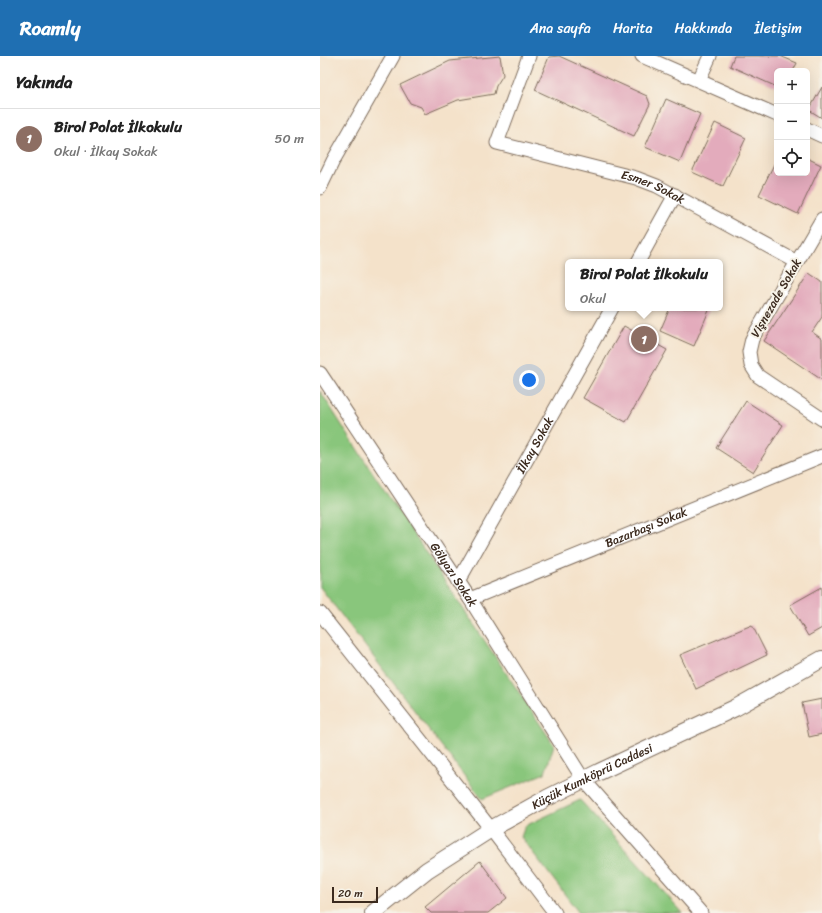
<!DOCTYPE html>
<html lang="tr">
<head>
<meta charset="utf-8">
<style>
  :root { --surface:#fff; --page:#f2f2f2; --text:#222; --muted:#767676; --line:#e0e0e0; --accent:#1f6fb2 }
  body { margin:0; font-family:Sriracha,sans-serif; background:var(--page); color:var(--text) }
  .controls { position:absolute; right:12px; top:12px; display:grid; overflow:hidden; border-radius:6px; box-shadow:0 4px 16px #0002 }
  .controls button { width:36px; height:36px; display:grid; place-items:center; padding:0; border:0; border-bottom:1px solid var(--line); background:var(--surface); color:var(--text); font:20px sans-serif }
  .scale { position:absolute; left:12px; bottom:10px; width:46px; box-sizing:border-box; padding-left:4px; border:2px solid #3b2a1e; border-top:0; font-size:11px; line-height:14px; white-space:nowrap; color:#3b2a1e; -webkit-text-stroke:3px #f7f3e8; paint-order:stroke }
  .you { position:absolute; left:209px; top:324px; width:14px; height:14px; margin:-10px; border:3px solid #fff; border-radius:50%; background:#1a73e8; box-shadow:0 0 0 6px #1a73e833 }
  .badge { display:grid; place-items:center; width:26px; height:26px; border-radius:50%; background:var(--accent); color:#fff; font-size:13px; font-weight:700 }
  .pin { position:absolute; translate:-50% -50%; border:2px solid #fff; box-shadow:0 1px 4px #0006 }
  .popup { position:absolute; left:245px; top:203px; width:158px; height:52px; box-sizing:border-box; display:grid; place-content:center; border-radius:6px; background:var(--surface); filter:drop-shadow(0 1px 3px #0005); font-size:13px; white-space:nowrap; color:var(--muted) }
  .popup b { font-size:15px; color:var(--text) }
  .popup::after { content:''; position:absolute; left:50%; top:100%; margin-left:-8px; border:8px solid transparent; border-top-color:var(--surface) }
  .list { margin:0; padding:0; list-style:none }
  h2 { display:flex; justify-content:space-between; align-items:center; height:52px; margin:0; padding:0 16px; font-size:17px }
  h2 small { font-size:13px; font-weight:400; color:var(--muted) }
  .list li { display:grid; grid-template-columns:26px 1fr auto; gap:12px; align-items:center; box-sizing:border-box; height:60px; padding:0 16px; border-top:1px solid var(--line) }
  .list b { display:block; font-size:15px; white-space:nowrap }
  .list p { margin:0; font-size:13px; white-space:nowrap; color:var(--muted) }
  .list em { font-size:13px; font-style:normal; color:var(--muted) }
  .icon { flex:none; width:22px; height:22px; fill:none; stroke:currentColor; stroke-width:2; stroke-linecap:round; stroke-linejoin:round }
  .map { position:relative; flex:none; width:502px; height:857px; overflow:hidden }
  header { display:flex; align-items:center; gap:24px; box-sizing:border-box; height:56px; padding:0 20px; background:var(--accent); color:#fff }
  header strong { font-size:19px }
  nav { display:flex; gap:22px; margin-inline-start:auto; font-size:14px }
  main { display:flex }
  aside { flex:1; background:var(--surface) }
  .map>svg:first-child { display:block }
</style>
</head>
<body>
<header>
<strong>Roamly</strong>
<nav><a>Ana sayfa</a><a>Harita</a><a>Hakkında</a><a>İletişim</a></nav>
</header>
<main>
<aside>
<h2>Yakında<small></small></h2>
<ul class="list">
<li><span class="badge" style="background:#8d6e63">1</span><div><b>Birol Polat İlkokulu</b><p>Okul · İlkay Sokak</p></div><em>50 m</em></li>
</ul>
</aside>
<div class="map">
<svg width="502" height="857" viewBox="0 0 502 857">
  <rect width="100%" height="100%" fill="#f7f3e8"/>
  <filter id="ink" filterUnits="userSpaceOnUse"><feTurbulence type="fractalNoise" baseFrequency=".025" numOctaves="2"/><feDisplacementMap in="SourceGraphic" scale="8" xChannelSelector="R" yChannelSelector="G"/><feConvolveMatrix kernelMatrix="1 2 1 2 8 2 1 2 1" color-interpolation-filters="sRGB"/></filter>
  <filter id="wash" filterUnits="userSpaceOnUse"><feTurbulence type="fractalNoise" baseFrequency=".012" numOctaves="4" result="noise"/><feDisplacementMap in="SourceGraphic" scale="16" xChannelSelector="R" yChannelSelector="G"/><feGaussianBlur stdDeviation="0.9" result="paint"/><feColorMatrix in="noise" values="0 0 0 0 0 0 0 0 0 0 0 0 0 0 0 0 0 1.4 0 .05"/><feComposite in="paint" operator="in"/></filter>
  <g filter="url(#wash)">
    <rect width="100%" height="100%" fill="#f4e2ca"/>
    <path fill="#89c67c" stroke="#62784d" d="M0 335 41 399 234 689 225 717 162 743 0 531Z
      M260 744 363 857H259L201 781 205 770Z"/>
    <g id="blocks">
      <path fill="#e3abbc" d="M180 0 183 19 176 30 174 38 138 44 105 58 101 51 90 47 80 29 130 5Z
        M239 0 327 40 330 48 314 80 215 34 229 1Z
        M414 0H460L477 7 473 15H457V31L410 10Z
        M502 31V62L489 54Z
        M346 43 380 58 360 106 325 91Z
        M395 67 426 82 403 130 372 116Z
        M457 102V117H487V102L501 109 478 158 439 139Z
        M489 217 502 226V261L492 276 502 283V324L444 285Z
        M350 252H390L374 290 340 275Z
        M304 270 347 294 306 366 263 342Z
        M426 345 463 369 433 416 396 392Z
        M502 531V572L488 580 470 549Z
        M432 569 447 599 376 633 360 599Z
        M502 643V678L489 681 482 647Z
        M160 805 187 842 168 857H111L105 851Z"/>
    </g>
  </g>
  <g filter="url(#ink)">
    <use href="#blocks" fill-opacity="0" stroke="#7c6a5a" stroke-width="1"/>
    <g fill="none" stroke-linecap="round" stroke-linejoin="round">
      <g stroke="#7c6a5a" stroke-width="15">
        <g id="minor">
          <path id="s1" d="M209 0 177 87 316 122 337 130 477 206"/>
          <path d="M322 0 457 59"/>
          <path d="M379 24 390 0"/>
          <path d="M487 73 502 80"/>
          <path d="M0 132 13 105 73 0"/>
          <path d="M502 163 432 283 429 296 431 309 438 320 502 363"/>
          <path d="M318 206 355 139"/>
          <path id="s2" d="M0 317 150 543 263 723 381 857"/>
          <path id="s3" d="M138 526 292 252"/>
          <path id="s4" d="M150 543 502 400"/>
          <path d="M0 557 171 773 235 857"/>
        </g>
      </g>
      <g stroke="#7c6a5a" stroke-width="18">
        <g id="tertiary">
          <path id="s5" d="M53 857 107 814 171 773 227 742 279 716 415 652 502 603"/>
        </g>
      </g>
      <use href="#minor" stroke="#fff" stroke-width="13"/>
      <use href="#tertiary" stroke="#fff" stroke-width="16"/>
    </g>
  </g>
  <g text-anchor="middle" stroke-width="4" stroke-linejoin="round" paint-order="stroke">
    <g font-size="12" fill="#3b2a1e" stroke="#f7f3e8">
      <text dy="4" stroke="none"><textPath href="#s1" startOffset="255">Esmer Sokak</textPath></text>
      <text transform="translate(456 242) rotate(-60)" y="4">Vişnezade Sokak</text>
      <text dy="4" stroke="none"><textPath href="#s3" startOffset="157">İlkay Sokak</textPath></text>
      <text dy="4" stroke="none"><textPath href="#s4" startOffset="190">Bazarbaşı Sokak</textPath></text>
      <text dy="4" stroke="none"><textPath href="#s2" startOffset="242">Gölyazı Sokak</textPath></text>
      <text dy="4" stroke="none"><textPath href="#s5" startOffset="259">Küçük Kumköprü Caddesi</textPath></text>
    </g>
  </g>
</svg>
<div class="controls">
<button>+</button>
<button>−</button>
<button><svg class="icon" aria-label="locate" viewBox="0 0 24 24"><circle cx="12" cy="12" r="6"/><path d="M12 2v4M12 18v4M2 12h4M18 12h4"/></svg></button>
</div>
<div class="scale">20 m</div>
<div class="you"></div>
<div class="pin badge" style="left:324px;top:283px;background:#8d6e63">1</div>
<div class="popup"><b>Birol Polat İlkokulu</b>Okul</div>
</div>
</main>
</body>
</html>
